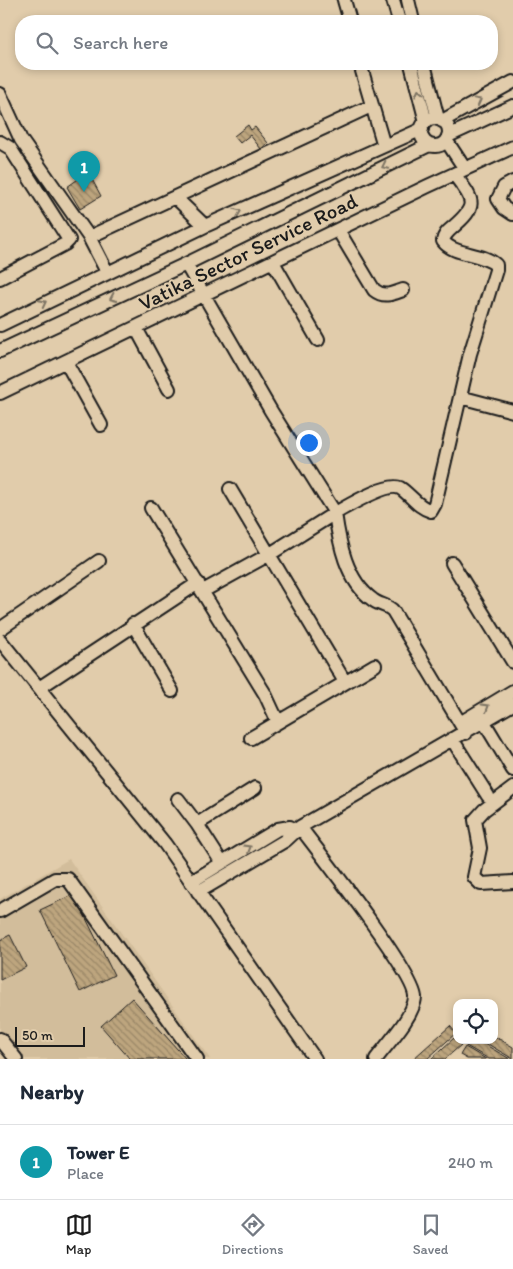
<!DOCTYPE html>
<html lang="en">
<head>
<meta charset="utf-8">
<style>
  :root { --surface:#fff; --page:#f2f2f3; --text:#1f2937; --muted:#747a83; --line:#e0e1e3; --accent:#1c1c1c }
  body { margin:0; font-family:Itim,sans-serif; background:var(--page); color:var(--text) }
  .controls { position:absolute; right:15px; bottom:15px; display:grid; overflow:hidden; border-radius:10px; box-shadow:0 2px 8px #0003 }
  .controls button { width:45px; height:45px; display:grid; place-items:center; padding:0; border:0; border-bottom:1px solid var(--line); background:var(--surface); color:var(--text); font:25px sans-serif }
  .scale { position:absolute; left:15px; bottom:12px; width:70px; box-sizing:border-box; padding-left:5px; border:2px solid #1c1c1c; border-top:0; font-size:14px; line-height:18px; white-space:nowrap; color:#1c1c1c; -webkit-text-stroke:4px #e1ccab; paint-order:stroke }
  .you { position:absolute; left:308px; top:442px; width:18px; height:18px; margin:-12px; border:4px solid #fff; border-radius:50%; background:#1a73e8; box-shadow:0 0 0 8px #1a73e833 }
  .badge { display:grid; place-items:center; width:32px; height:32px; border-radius:50%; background:var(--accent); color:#fff; font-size:16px; font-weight:700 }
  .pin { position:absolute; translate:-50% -41px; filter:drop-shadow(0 1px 2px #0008) }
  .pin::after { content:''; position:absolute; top:26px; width:18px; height:15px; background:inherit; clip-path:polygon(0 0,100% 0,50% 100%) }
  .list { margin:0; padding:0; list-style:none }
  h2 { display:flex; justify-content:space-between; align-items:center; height:65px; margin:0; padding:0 20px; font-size:21px }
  h2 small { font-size:16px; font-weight:400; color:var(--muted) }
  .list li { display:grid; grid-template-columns:32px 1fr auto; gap:15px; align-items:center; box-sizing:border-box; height:75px; padding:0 20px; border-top:1px solid var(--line) }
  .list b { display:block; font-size:19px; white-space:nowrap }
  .list p { margin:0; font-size:16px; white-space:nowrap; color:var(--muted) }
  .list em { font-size:16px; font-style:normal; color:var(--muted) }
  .icon { flex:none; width:28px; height:28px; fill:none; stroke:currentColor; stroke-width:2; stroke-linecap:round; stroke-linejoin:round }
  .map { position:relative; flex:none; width:513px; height:1059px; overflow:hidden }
  .search { position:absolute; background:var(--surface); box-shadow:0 2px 8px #0003; left:15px; right:15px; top:15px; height:55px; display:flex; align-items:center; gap:12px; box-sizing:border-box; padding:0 18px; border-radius:20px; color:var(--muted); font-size:19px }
  .sheet { height:140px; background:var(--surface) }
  nav { display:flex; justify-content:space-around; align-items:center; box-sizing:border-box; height:70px; border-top:1px solid var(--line); background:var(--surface); font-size:14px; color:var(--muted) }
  nav a { display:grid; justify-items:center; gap:2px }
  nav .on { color:var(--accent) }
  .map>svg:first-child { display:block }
</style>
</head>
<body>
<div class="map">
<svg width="513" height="1059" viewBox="0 0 513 1059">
  <defs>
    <pattern id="building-back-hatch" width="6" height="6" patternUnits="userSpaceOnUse" patternTransform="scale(1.25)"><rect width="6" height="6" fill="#bda57e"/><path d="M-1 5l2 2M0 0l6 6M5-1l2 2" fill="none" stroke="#998666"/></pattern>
  </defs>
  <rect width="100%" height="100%" fill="#e1ccab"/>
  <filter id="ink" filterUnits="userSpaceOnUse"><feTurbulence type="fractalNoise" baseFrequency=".02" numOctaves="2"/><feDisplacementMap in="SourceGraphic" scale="10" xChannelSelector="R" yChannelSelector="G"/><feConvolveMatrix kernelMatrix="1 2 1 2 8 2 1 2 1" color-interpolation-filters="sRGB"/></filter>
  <g filter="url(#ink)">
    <path fill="#d2bd9b" d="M69 859 210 1059H17L0 1038V899Z"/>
    <path fill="url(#building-back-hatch)" stroke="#1c1c1c" d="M248 125 251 130 255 127 268 143 261 149 250 135 240 143 234 136Z
      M88 172 101 196 80 209 67 187Z
      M74 894 114 975 80 992 40 910Z
      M10 935 26 967 0 980V940Z
      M132 998 186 1059H130L101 1026Z
      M450 1026 456 1033 427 1059H413Z
      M494 1036 513 1047V1059L481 1040H494Z
      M454 1038 461 1045 445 1059H431Z
      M470 1040H477L510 1059H489L466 1046Z
      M465 1047 486 1059H467L460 1055Z"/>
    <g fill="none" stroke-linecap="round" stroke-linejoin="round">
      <g stroke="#1c1c1c" stroke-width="16">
        <path id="minor" d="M344 0 350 21
          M393 0 399 21
          M408 0 413 21
          M360 64 384 146
          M411 64 426 122
          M424 64 438 119
          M0 94 21 140 89 237 107 272
          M421 132a14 14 0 1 1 28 0a14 14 0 1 1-28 0Z
          M442 121 513 82
          M448 136 513 106
          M446 140 465 169
          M0 142 10 148 69 240 65 244 0 278
          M513 182 504 187 498 199 504 208 513 214
          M176 198 205 226
          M338 230 374 290C384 298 392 294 403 290
          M89 237 371 106
          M273 262 318 340
          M186 264 271 411 335 513C348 506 387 482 400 488 411 495 417 507 431 511L435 504 470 354 496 270V265C482 252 454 256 443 241 444 235 447 232 452 228 479 205 474 201 454 174
          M0 325 205 226 422 129
          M136 328 169 389
          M0 351 186 264 429 145
          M66 362 101 425
          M0 393 428 186 513 147
          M460 397 513 411
          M230 489 345 682
          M151 508 265 694 278 722
          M452 563 513 662
          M203 591 270 554 335 513C339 542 346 581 373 600 379 605 388 605 393 611L466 733
          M133 624 172 691
          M0 629 99 561
          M0 640 165 844 315 1059
          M39 688 198 583
          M484 722 513 770
          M460 723 513 691
          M251 738 375 665
          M452 739 488 796
          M513 788 484 810 475 820 480 848 474 877 481 884 513 882
          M178 799 197 824 222 863
          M197 824 255 788
          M191 882 278 829 290 827 295 830
          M198 892 286 840 300 827
          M0 911 55 879H68L197 1059
          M0 1039 16 1059
          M376 1059C387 1044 413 1017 415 998 417 977 319 852 300 827L513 704"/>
      </g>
      <use href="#minor" stroke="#e1ccab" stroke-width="12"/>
    </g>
    <defs><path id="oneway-chevron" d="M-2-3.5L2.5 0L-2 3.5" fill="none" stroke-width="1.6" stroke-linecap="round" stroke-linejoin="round" transform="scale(1.25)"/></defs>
    <g stroke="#7e7464">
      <use href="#oneway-chevron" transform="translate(419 93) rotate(-104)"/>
      <use href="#oneway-chevron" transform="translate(478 101) rotate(-29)"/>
      <use href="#oneway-chevron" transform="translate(385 166) rotate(154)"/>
      <use href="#oneway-chevron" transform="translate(238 212) rotate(-22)"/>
      <use href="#oneway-chevron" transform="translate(113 298) rotate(155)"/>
      <use href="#oneway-chevron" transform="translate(43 303) rotate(-27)"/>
      <use href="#oneway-chevron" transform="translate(486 707) rotate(-31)"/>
      <use href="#oneway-chevron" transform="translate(248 848) rotate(-31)"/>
    </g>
  </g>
  <g text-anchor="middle" stroke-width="4" stroke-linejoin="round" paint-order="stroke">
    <g font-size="21" fill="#1c1c1c" stroke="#e1ccab">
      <text transform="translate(248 252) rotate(-26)" y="7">Vatika Sector Service Road</text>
    </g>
  </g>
</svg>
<div class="controls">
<button><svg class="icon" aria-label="locate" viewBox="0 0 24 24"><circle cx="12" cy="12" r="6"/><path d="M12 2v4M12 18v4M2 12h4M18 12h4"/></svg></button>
</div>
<div class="scale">50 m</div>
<div class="you"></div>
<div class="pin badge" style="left:84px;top:192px;background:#0f9aa8">1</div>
<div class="search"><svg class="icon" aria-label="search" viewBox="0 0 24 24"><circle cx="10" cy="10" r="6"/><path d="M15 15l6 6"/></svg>Search here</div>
</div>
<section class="sheet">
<h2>Nearby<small></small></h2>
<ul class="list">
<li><span class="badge" style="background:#0f9aa8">1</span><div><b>Tower E</b><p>Place</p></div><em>240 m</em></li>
</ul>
</section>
<nav>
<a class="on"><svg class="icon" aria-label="map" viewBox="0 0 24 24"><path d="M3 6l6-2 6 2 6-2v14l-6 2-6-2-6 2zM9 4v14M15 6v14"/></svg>Map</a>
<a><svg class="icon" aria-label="directions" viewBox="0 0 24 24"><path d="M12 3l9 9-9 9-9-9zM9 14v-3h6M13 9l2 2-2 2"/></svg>Directions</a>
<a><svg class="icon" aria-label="saved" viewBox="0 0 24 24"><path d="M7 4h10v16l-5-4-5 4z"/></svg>Saved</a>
</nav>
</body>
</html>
